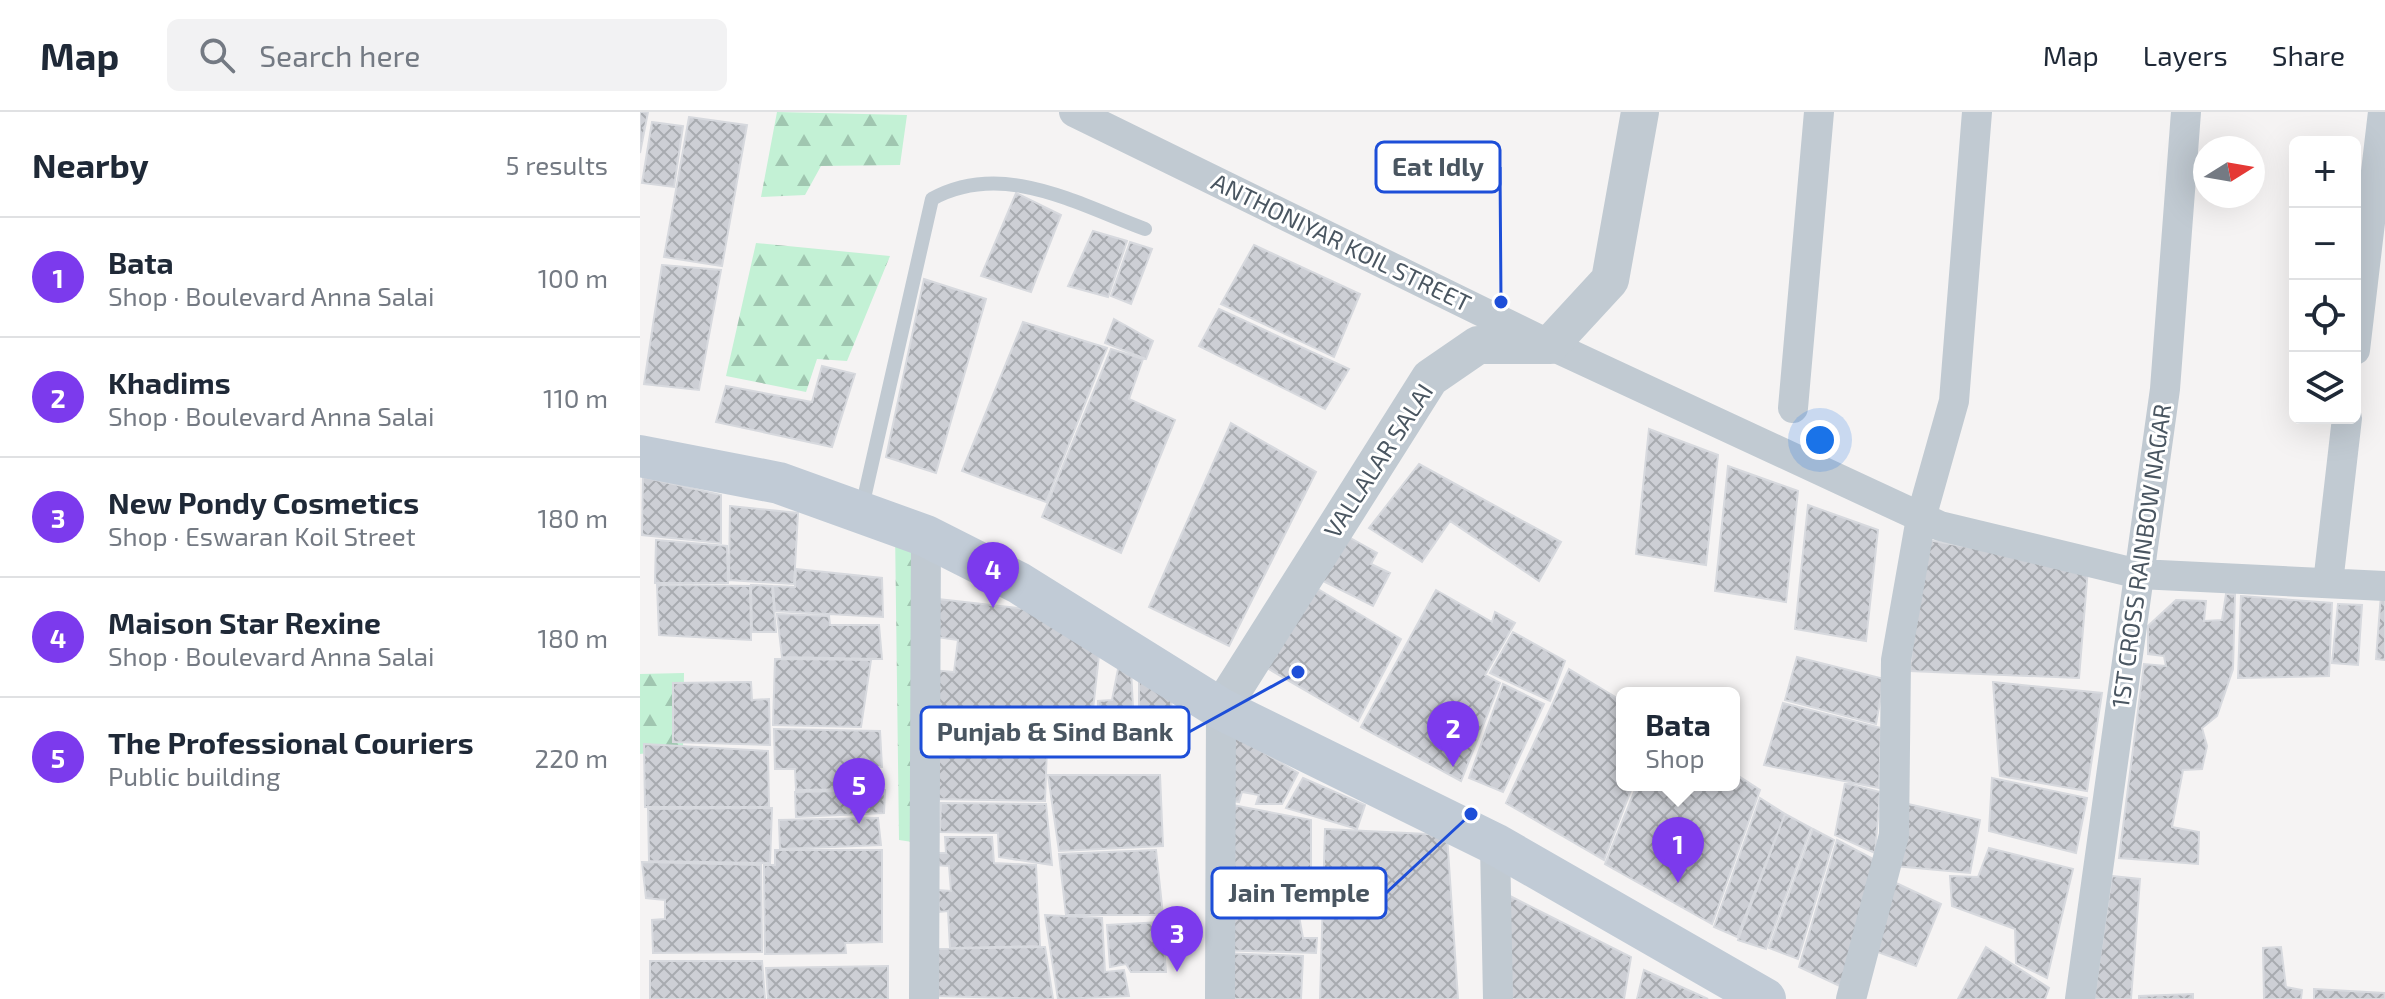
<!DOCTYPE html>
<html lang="en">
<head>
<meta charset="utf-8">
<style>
  :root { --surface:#fff; --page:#f2f2f3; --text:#1f2937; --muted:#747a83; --line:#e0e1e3; --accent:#7c3aed }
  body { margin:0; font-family:"Exo 2",sans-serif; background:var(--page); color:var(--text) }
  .controls { position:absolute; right:24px; top:24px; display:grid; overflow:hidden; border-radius:12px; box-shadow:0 8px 32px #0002 }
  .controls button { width:72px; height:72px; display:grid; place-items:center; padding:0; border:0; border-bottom:2px solid var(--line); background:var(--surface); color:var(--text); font:40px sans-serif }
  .compass { position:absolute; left:1553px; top:24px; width:72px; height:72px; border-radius:50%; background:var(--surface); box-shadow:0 8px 32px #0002; rotate:79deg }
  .you { position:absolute; left:1180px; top:328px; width:28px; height:28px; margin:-20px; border:6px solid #fff; border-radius:50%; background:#1a73e8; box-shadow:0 0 0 12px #1a73e833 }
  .badge { display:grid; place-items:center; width:52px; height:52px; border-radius:50%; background:var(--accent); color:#fff; font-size:26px; font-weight:700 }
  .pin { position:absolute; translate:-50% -66px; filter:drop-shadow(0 2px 4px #0008) }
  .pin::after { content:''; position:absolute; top:42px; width:28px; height:24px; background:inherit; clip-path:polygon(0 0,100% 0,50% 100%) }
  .popup { position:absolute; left:976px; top:575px; width:124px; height:104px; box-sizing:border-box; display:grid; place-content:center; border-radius:12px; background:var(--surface); filter:drop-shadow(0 2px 6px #0005); font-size:26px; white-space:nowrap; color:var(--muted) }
  .popup b { font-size:30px; color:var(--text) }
  .popup::after { content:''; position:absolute; left:50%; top:100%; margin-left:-16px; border:16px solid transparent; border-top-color:var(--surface) }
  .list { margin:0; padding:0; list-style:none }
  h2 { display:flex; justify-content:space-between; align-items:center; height:104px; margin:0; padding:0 32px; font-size:34px }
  h2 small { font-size:26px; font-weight:400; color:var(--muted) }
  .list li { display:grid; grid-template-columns:52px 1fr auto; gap:24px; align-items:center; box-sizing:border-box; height:120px; padding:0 32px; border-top:2px solid var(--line) }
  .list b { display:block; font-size:30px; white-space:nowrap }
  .list p { margin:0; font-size:26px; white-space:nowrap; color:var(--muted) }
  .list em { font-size:26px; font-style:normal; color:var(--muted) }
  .icon { flex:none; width:44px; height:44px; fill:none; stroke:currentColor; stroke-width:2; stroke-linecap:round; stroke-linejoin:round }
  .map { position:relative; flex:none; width:1745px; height:887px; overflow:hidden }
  header { display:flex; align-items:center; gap:48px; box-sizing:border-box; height:112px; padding:0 40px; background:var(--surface); border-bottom:2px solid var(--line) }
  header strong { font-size:38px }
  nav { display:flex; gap:44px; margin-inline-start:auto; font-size:28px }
  .search { width:560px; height:72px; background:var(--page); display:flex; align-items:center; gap:20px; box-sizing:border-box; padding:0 28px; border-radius:12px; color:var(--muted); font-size:30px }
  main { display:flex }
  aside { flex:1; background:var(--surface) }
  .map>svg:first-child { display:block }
</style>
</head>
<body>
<header>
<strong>Map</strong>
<div class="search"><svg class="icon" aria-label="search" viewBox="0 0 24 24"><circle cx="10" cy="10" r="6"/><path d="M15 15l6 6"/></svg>Search here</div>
<nav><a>Map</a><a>Layers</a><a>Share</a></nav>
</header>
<main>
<aside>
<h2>Nearby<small>5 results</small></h2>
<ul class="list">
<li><span class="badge">1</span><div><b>Bata</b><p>Shop · Boulevard Anna Salai</p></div><em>100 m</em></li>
<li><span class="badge">2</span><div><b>Khadims</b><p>Shop · Boulevard Anna Salai</p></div><em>110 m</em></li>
<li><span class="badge">3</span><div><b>New Pondy Cosmetics</b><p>Shop · Eswaran Koil Street</p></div><em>180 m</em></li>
<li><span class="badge">4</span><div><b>Maison Star Rexine</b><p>Shop · Boulevard Anna Salai</p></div><em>180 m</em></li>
<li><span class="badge">5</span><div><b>The Professional Couriers</b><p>Public building</p></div><em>220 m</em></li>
</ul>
</aside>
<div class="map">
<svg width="1745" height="887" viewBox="0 0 1745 887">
  <defs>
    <pattern id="forest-firs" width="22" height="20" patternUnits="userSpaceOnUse" patternTransform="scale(2)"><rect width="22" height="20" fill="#c3f1d5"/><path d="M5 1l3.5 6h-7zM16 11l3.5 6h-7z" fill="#a0c6b0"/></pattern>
    <pattern id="building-cross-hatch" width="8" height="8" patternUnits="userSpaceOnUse" patternTransform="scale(2)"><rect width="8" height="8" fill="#cdcfd5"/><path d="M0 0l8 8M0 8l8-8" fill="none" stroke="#a8abb0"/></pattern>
  </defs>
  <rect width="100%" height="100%" fill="#f5f3f3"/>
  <path fill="url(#forest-firs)" d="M137 0 267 3 260 53 181 54 165 83 121 85Z
    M116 131 250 144 207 249 177 247 166 280 86 264Z
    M255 417 284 428 279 731 259 728Z
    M44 561 43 637 0 642V562Z"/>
  <path fill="url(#building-cross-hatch)" stroke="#d7d9de" stroke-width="2" d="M0 0H8L0 41Z
    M49 5 107 13 82 154 24 145Z
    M12 10 43 14 34 75 2 71Z
    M376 81 421 103 391 180 341 164Z
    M453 119 487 129 468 185 428 174Z
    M490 130 512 137 491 192 471 184Z
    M614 133 720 182 694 245 581 192Z
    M22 153 81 158 59 278 4 272Z
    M284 167 346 187 296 361 246 345Z
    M579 197 709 257 685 297 559 234Z
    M474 207 513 229 506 247 465 231Z
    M383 210 467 236 406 390 322 359Z
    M471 237 503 247 489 287 535 308 481 441 402 405Z
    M182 254 215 262 192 335 76 310 86 274 172 290Z
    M591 311 676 360 589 534 509 495Z
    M1009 317 1078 343 1066 453 996 442Z
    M779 352 921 430 899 469 810 409 782 450 729 416Z
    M1088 354 1158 379 1146 490 1075 479Z
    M3 365 81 383V431L2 423Z
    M1168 393 1238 418 1226 529 1155 517Z
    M90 394 158 401 154 472 89 468Z
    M705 423 737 441 731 452 750 461 733 494 681 468Z
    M1282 427 1448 456 1439 566 1270 559Z
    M16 428 87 434 88 471H15Z
    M156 457 242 466 243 505 135 499 133 474 155 475Z
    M663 468 761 527 718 609 627 556Z
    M17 473 110 474 111 528 19 523Z
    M111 473 132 474 136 520H112Z
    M796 478 852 510 855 500 875 511 845 563 860 571 821 669 721 615Z
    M1586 482H1595L1593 557 1577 604 1562 616 1567 634 1562 657 1543 658 1532 715 1559 720 1558 752 1479 746 1504 552 1526 554 1524 544 1508 542V514L1536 488 1566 489 1564 509 1582 508Z
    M1741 482 1745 483V548L1736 547Z
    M1601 484 1692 491 1689 564 1598 566Z
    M298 487 387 497 459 543 449 634 314 632 290 593 292 558 314 560 318 528 296 525Z
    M1698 492 1722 493 1718 553 1692 551Z
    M137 502 189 504 190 513H239L242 547 142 545Z
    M873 520 925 549 910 589 850 561Z
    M1157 545 1244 567 1236 612 1145 588Z
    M135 547 231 548 221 615 133 613Z
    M479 552 491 558 493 595 499 597V569L531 585 534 640 457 635 458 589 472 588Z
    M929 557 982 589V673H993L964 748 866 691Z
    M111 570 112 588 129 587 130 633 33 630V571Z
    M1353 570 1462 581 1447 679 1360 664Z
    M863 572 904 592 863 680 829 666Z
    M1143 591 1241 616 1239 676 1124 653Z
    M134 617 240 619 242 655 229 654 231 668 216 667V677L156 678 155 657H135Z
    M591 621 658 661 642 692H616L619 683 602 680 599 690 581 687Z
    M4 632 128 639 129 695H5Z
    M291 632 407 635 405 689 291 687Z
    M1094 661 1120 678 1072 812 965 752 997 673H1094Z
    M408 663H520L523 734 419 739Z
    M663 666 725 693 717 717 646 696Z
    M1352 666 1447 686 1436 741 1349 719Z
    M1205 671 1240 680 1235 741 1195 723Z
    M245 678 244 701 156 705 155 680Z
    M1120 686 1145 702 1097 825 1074 815Z
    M301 691 406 692 412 753 359 745 358 721 300 720Z
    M582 691 671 708V759H581Z
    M1268 692 1340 708 1330 761 1255 754Z
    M132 696 130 751 9 749 8 697Z
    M1145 702 1171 716 1126 837 1098 828Z
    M238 706 241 733 140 737 139 708Z
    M685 717 807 723 818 887H680Z
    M1173 717 1194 728 1158 847 1129 836Z
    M305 725H352L354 751 396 753 400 834 310 836 308 799 299 800 298 778 311 779 309 754 293 753 295 741H306Z
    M1197 728 1237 749 1200 874 1159 855Z
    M1349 736 1433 757 1407 866 1376 851 1375 817 1312 794 1310 764 1338 765Z
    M135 738H242V830L205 831 206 841 125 842 124 753H135Z
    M516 738 523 803H426L419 742Z
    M2 750 121 753 122 840 13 841 12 808 25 807V788L6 786Z
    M1472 764 1500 767 1491 887H1454Z
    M1254 770 1301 792 1276 854 1232 838Z
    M653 771 663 826H677L676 841 577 838 588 777H639V772Z
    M868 783 991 845 984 887H872Z
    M405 803 462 806 465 860 484 858 489 884 418 887Z
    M522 810 526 860H491L486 852 470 855 467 813Z
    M405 835 413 887 293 884 292 837Z
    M1346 835 1409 876 1405 887H1318Z
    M1641 835 1646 875 1662 878 1661 887H1624L1623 836Z
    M579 841 663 844 661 887H579Z
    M10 849H122L125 887H10Z
    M248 854V887H128L126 856Z
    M1004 858 1068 887H997Z
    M1674 877 1745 881V887H1674Z
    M1553 882V887H1499V884Z"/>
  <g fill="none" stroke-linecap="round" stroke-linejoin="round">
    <path stroke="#c1cad2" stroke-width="14" d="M222 395 292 87C363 48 437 92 505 117"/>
    <path stroke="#c1cad2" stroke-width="30" d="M434 0 910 233 1300 414 1499 462 1745 474
      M1715 238 1743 0
      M1153 296 1179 0
      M1688 471 1707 306
      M855 732 858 887
      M284 887 286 424
      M580 887 581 597
      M1211 887 1254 723 1256 548 1281 406 1314 289 1337 0
      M1440 887 1525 277 1546 0"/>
    <path stroke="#c1cad2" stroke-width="38" d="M581 597 790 266 838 233H910L970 168 1000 0"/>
    <path stroke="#c1cbd6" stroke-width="42" d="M0 344 139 371 286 424 379 471 581 597 855 732 1125 887"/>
  </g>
  <g text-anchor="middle" stroke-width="6" stroke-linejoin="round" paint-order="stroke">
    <g font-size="24" fill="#4a5661" stroke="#fff">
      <text transform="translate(701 131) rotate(26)" y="8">ANTHONIYAR KOIL STREET</text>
      <text transform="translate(739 349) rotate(-57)" y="8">VALLALAR SALAI</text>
      <text transform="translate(1502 444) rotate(-82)" y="8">1ST CROSS RAINBOW NAGAR</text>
    </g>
  </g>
  <path fill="none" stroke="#1d4ed8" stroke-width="3" d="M861 190L860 55M658 560L549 620M831 702L746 781"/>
  <g fill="#1d4ed8" stroke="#fff" stroke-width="3">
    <circle cx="861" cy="190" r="8"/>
    <circle cx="658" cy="560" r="8"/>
    <circle cx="831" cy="702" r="8"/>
  </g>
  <g fill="#fff" stroke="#1d4ed8" stroke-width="3">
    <rect x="736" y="30" width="124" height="50" rx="8"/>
    <rect x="281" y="595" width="268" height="50" rx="8"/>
    <rect x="572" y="756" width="174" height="50" rx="8"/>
  </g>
  <g font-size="26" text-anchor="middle" font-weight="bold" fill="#4a5661">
    <text x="798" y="64">Eat Idly</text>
    <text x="415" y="629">Punjab &amp; Sind Bank</text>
    <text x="659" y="790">Jain Temple</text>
  </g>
</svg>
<div class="controls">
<button>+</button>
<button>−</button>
<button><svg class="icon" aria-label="locate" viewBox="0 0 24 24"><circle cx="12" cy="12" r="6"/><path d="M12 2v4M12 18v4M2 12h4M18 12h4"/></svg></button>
<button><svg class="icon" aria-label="layers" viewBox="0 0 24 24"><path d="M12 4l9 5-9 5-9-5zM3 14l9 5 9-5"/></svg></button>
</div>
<svg class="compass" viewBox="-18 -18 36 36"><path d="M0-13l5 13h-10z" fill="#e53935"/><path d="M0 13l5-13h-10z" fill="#747a83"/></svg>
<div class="you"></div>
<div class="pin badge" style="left:1038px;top:771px">1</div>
<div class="popup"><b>Bata</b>Shop</div>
<div class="pin badge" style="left:813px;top:655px">2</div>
<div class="pin badge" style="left:537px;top:860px">3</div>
<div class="pin badge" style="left:353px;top:496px">4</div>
<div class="pin badge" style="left:219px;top:712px">5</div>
</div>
</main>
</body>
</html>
